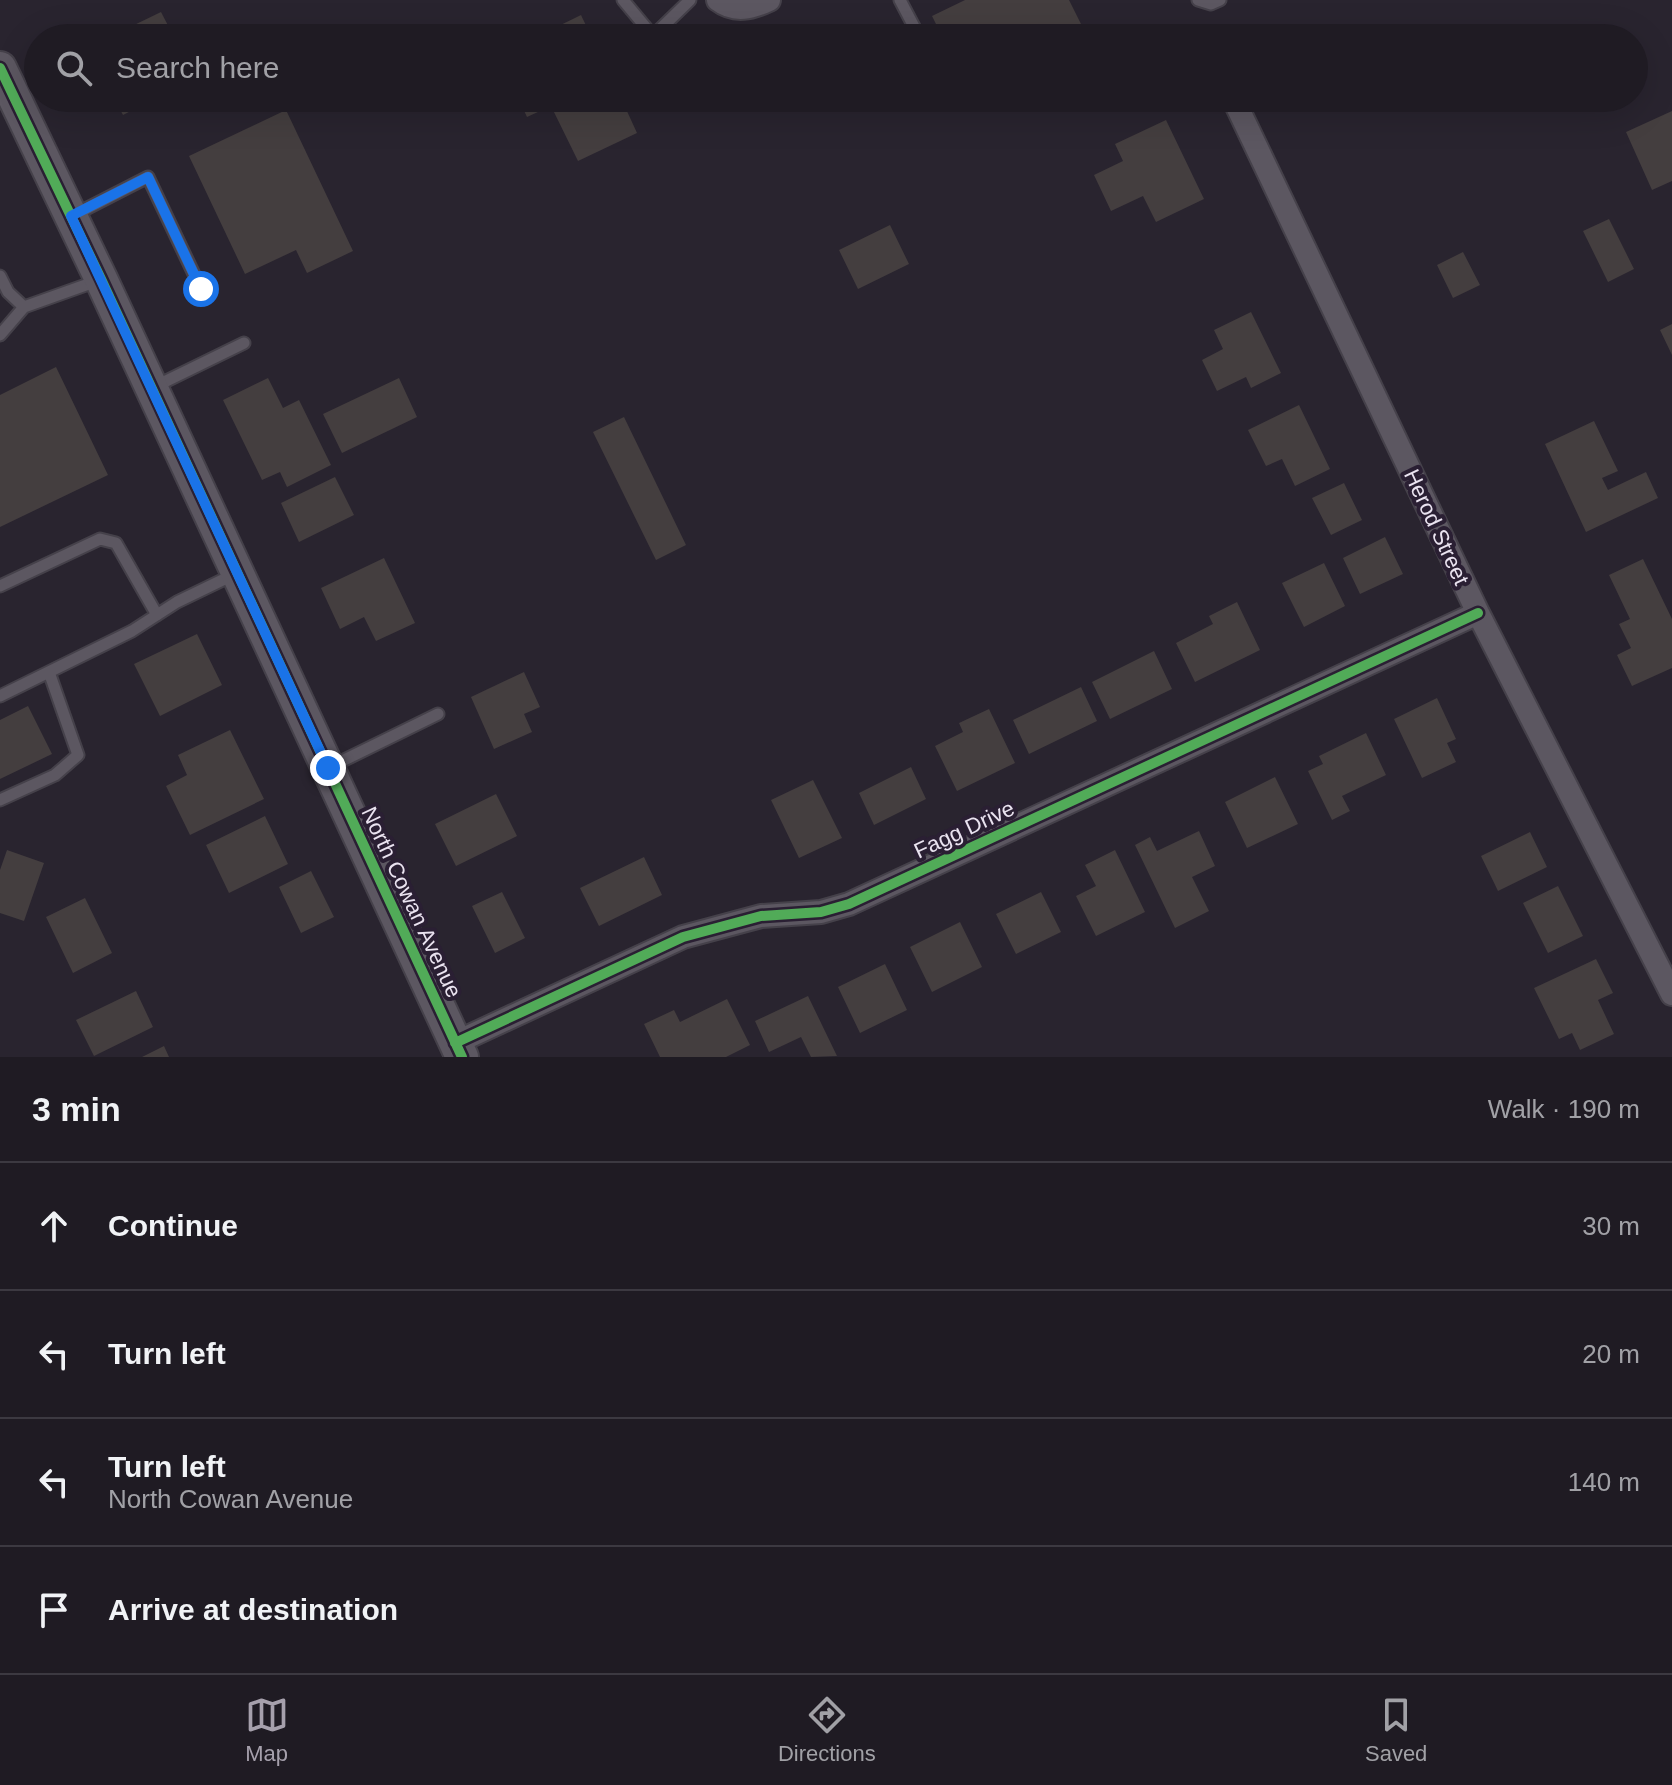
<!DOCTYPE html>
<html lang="en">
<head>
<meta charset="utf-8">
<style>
  :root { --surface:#1f1b23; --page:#2c2830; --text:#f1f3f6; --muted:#a1a1a6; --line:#3c3941; --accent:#a6a0ac }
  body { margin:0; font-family:Arial,sans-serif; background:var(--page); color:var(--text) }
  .stop { position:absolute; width:24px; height:24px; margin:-18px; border:6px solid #1a73e8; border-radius:50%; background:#fff }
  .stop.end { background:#1a73e8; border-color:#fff; box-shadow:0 2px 8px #0008 }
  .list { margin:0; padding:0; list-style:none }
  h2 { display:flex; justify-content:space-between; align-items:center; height:104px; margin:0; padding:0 32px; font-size:34px }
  h2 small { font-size:26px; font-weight:400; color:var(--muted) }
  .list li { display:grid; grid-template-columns:52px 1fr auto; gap:24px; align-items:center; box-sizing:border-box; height:128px; padding:0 32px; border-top:2px solid var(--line) }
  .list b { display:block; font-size:30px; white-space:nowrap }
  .list p { margin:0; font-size:26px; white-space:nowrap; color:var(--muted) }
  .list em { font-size:26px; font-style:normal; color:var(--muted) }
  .icon { flex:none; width:44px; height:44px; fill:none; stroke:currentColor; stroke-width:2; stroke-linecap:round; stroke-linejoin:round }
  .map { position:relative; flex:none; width:1672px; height:1057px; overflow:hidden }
  .search { position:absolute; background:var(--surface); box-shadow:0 8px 32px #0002; left:24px; right:24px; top:24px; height:88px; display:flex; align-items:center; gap:20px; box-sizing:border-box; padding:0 28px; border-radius:44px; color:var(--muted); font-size:30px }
  .sheet { height:616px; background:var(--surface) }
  nav { display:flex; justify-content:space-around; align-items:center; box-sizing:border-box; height:112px; border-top:2px solid var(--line); background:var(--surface); font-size:22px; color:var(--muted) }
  nav a { display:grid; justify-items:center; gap:4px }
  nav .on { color:var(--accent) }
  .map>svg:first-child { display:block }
</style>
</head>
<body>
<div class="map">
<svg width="1672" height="1057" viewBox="0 0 1672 1057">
  <rect width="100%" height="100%" fill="#29242f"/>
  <path fill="#443e3f" d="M965 0H1069L1087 36 1082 38H943L932 16Z
    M161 12 174 37 136 38 130 27Z
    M581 15 592 38H534Z
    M114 98H156L123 115Z
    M518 98H621L637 133 578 161 551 106 527 117Z
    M286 110 353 251 307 273 296 250 245 274 189 156Z
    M1672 111V181L1652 190 1626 132Z
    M1166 120 1204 199 1156 222 1143 196 1111 211 1094 175 1123 161 1115 144Z
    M1609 219 1634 269 1608 282 1583 231Z
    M890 225 909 264 858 289 839 250Z
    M1463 252 1480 285 1453 298 1437 265Z
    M1251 312 1281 373 1251 388 1246 377 1217 391 1202 360 1223 349 1214 330Z
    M1672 324V355L1660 330Z
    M56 367 108 475 0 527V395Z
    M268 378 283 408 299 400 331 465 287 487 280 472 262 480 223 400Z
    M399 378 417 417 342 453 323 414Z
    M1299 405 1330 469 1295 486 1282 459 1266 466 1248 430Z
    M624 417 686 545 656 560 593 432Z
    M1594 421 1618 471 1602 478 1608 490 1646 472 1658 498 1586 532 1545 444Z
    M335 477 354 515 299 542 281 503Z
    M1344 483 1362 520 1331 535 1312 498Z
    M1385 537 1403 574 1360 594 1343 558Z
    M384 558 415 623 376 641 364 617 340 629 321 588Z
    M1643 559 1672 619V668L1632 686 1617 655 1631 648 1619 624 1630 619 1609 575Z
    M1324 563 1345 606 1304 627 1282 583Z
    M1237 602 1260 650 1195 682 1176 643 1213 624 1209 616Z
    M197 634 222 685 160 716 134 664Z
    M1154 651 1172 689 1110 719 1092 682Z
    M524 672 540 707 524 714 532 732 494 749 471 697Z
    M1081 687 1097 721 1029 754 1013 720Z
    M1437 698 1456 739 1447 743 1456 762 1422 778 1394 719Z
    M28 706 52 754 0 779V720Z
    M989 709 1015 763 957 791 935 746 963 732 959 723Z
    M230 730 264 799 190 835 166 786 187 775 178 755Z
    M1366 733 1386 775 1342 796 1350 811 1332 820 1308 771 1323 764 1319 756Z
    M911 767 926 799 874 825 859 793Z
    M1275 777 1298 824 1247 848 1225 802Z
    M813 780 842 838 799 858 771 800Z
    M496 794 517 836 456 866 435 824Z
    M265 816 288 864 229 893 206 845Z
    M1199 831 1215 866 1192 877 1209 911 1175 928 1135 845 1150 837 1157 851Z
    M1530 832 1547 867 1498 891 1481 856Z
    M7 850 44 863 24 921 0 913V870Z
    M1115 850 1145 912 1096 936 1076 896 1096 886 1085 865Z
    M644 857 662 895 599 926 580 888Z
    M311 871 334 917 301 933 279 887Z
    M1558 886 1583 936 1548 953 1523 903Z
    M502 892 525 938 495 953 472 906Z
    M1041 892 1061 932 1016 954 996 914Z
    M85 898 112 953 73 973 46 917Z
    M960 922 982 967 932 992 910 947Z
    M1596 959 1613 993 1598 1000 1614 1034 1580 1050 1572 1033 1559 1039 1534 988Z
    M885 964 907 1010 860 1033 838 987Z
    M136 991 153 1027 94 1056 76 1020Z
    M808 996 837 1056 811 1057 801 1037 769 1052 755 1021Z
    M727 999 750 1045 726 1057H660L644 1024 674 1010 680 1022Z
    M164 1046 169 1057H142Z"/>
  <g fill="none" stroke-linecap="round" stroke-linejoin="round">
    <g stroke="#45414a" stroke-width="15">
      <path id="lane" d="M623 0 653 36 690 0
        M900 0 920 38
        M1198 0 1211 4 1220 0
        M72 216 148 177 201 289
        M0 276 8 292 24 307
        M0 335 24 307 97 281
        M156 386 244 343
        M0 586 100 539 116 543 157 615
        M0 696 132 631 177 602 237 573
        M332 766 438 714
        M0 800 55 775 78 755 49 672"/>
    </g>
    <g stroke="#45414a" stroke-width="26">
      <path id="street" d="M718 0C735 13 752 8 769 0
        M1233 98 1478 613 1672 994
        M455 1043 683 937 761 916 821 912 849 904 1478 613"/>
    </g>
    <g stroke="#45414a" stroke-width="36">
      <path id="secondary" d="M0 68 101 279 462 1057"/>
    </g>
    <use href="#lane" stroke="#5c5761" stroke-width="11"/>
    <use href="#street" stroke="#5c5761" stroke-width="22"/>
    <use href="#secondary" stroke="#5c5761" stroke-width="32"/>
    <g stroke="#2a1f33" stroke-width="15">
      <path id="cycleway" d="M0 68 101 279 462 1057
        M455 1043 683 937 761 916 821 912 849 904 1478 613"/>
    </g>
    <use href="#cycleway" stroke="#51ab58" stroke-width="10"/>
  </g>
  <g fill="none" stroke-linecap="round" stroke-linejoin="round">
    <path stroke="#1a73e8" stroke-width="10" d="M201 289 148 177 71 216 328 768"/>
  </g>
  <g text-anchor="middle" stroke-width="8" stroke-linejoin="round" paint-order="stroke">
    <g font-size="22" fill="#eae3f0" stroke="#2a1f33">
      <text transform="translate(1437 527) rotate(65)" y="8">Herod Street</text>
      <text transform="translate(964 829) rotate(-25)" y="8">Fagg Drive</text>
      <text transform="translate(412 902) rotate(65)" y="8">North Cowan Avenue</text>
    </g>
  </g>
</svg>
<div class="stop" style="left:201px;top:289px"></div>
<div class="stop end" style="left:328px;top:768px"></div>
<div class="search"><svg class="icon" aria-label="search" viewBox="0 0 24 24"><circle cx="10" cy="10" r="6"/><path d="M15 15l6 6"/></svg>Search here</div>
</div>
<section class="sheet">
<h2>3 min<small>Walk · 190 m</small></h2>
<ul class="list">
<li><svg class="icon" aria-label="ahead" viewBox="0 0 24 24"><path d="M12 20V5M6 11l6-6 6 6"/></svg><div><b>Continue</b></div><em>30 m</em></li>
<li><svg class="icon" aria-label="left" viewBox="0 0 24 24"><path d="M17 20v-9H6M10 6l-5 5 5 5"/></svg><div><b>Turn left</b></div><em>20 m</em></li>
<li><svg class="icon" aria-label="left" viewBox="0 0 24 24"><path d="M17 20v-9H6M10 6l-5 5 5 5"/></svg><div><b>Turn left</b><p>North Cowan Avenue</p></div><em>140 m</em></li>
<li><svg class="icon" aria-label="arrive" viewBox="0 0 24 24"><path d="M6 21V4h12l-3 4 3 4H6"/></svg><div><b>Arrive at destination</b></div></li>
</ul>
</section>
<nav>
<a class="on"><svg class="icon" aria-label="map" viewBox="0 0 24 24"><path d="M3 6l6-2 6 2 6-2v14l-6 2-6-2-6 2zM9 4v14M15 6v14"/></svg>Map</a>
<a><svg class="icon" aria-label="directions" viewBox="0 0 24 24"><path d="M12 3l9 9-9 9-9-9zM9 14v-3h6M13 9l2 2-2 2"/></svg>Directions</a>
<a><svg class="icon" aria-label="saved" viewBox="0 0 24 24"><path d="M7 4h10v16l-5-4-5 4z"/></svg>Saved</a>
</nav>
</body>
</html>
